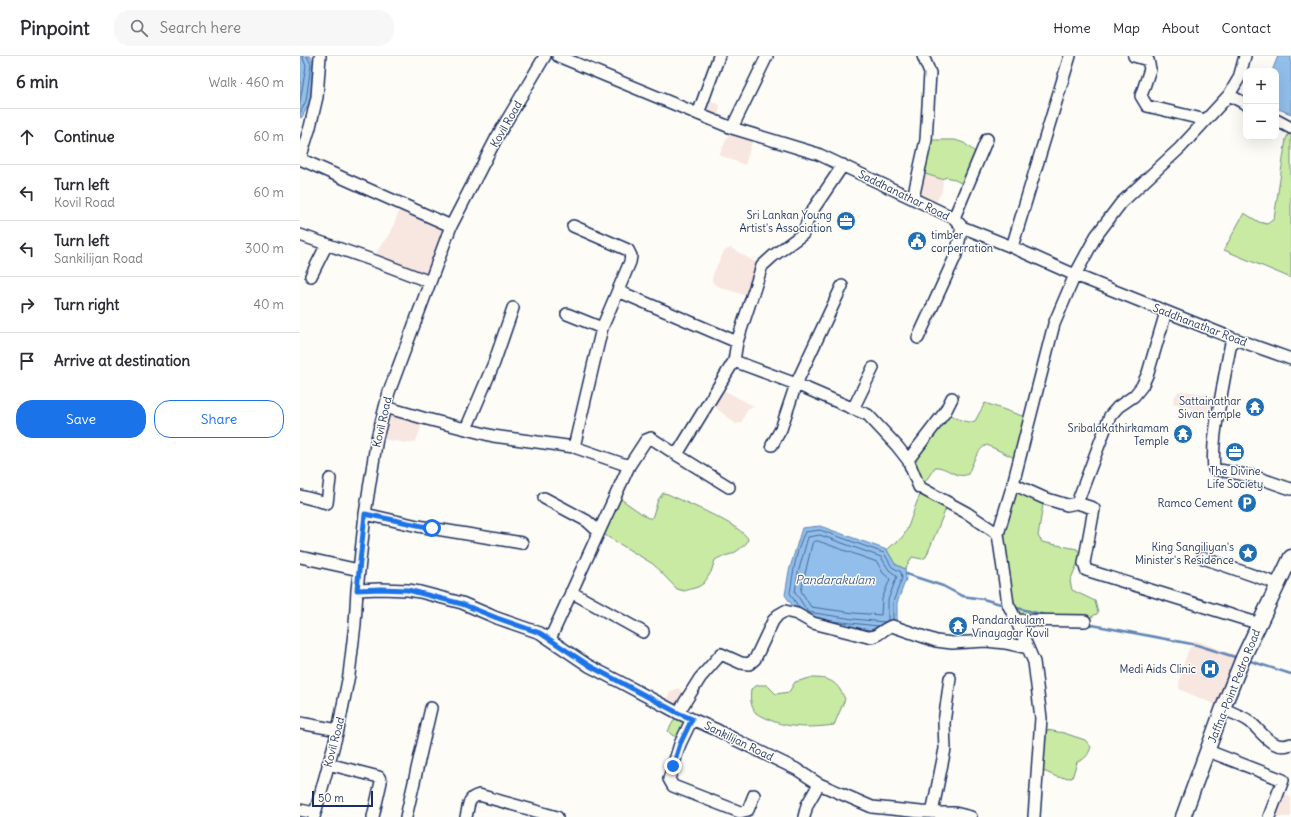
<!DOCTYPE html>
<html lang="en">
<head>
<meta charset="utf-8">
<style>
  :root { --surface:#fff; --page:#f7f7f7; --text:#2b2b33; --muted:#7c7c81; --line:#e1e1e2; --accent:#1a73e8 }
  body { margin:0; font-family:Delius,sans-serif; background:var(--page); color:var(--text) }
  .controls { position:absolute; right:12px; top:12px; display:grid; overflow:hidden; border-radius:8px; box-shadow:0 4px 16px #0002 }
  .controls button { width:36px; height:36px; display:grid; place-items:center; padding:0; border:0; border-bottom:1px solid var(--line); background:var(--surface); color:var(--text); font:20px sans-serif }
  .scale { position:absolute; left:12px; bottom:10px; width:61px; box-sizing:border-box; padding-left:4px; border:2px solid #1b2f5e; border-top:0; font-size:11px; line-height:14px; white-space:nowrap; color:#1b2f5e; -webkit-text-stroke:3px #fdfcf7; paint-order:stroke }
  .stop { position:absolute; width:12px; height:12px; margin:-9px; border:3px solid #1a73e8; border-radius:50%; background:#fff }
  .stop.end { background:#1a73e8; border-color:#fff; box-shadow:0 1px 4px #0008 }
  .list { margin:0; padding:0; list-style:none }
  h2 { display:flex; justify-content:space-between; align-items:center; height:52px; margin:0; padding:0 16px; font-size:17px }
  h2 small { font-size:13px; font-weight:400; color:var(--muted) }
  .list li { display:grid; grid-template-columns:26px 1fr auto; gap:12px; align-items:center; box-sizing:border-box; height:56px; padding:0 16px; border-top:1px solid var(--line) }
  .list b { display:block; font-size:15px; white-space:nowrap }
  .list p { margin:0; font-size:13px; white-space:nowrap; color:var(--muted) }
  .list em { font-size:13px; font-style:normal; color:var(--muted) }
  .actions { display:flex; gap:8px; padding:12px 16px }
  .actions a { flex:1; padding:9px 0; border:1px solid var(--accent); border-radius:16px; text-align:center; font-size:14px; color:var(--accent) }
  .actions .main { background:var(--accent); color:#fff }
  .icon { flex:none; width:22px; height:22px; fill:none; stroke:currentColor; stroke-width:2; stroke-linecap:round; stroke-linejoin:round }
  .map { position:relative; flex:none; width:991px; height:761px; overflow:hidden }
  header { display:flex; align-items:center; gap:24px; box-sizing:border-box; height:56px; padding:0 20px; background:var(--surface); border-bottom:1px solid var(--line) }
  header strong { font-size:19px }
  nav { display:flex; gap:22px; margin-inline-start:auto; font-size:14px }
  .search { width:280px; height:36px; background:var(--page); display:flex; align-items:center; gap:10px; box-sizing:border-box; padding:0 14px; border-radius:16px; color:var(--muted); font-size:15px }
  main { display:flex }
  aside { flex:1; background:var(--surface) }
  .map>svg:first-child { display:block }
</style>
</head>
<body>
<header>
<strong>Pinpoint</strong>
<div class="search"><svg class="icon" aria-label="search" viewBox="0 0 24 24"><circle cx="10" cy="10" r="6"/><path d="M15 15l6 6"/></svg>Search here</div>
<nav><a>Home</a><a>Map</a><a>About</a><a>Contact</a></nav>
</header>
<main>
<aside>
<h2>6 min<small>Walk · 460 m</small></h2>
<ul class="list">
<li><svg class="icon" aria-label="ahead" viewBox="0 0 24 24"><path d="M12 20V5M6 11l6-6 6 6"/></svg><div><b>Continue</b></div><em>60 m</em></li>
<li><svg class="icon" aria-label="left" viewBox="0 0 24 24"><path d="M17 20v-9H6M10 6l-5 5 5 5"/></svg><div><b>Turn left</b><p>Kovil Road</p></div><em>60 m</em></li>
<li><svg class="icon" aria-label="left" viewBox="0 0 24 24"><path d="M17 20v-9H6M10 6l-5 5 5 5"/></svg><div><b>Turn left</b><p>Sankilijan Road</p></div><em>300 m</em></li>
<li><svg class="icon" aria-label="right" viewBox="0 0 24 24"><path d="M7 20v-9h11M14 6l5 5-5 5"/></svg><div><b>Turn right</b></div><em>40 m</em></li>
<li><svg class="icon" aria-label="arrive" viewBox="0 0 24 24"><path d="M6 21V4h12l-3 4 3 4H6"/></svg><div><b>Arrive at destination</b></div></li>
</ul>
<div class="actions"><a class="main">Save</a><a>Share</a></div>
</aside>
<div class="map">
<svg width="991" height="761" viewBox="0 0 991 761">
  <rect width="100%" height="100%" fill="#fdfcf7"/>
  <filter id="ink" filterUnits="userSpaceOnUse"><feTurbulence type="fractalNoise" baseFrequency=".025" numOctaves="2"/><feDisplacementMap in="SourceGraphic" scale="8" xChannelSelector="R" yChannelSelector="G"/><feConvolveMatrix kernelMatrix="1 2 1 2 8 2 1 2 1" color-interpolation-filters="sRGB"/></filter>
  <g filter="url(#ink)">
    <path fill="#f8e6e0" d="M404 42 420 49 419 57 413 64 398 58Z
      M432 72 454 79 445 109 419 99Z
      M619 116 641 123 643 126 642 135 633 152 613 142Z
      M102 148 151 170 130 226 75 201 80 190 90 178Z
      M431 192 462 210 453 242 420 231 415 229 412 225 413 218 423 197 426 194Z
      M418 331 455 351 448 352 441 367 436 368 414 350 406 349Z
      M879 335 899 337 921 342 918 360 873 347 875 340Z
      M85 351 123 362 120 375 116 385 113 387H107L77 382Z
      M895 584 943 602 923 652 879 633 880 619 888 595Z
      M378 632 385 638 378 657 365 646 370 636Z
      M983 738 991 741V761H969Z"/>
    <path fill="#c9eaa2" stroke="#728c80" d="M991 72V222L924 194 944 157 959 166 967 168 974 163 986 83Z
      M626 84H655L664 87 680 100 667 130 653 123 647 121 641 123 619 116Z
      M685 347 725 361 719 404 687 389C677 392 672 410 668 418 658 424 646 410 635 411L623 429 608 404 645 356C653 360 666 369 675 365Z
      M713 428 744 442 738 480 742 486 777 493 781 499 770 525 772 534 795 545 798 557 785 565 716 564 698 478Z
      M623 434 647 450 626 501 622 503 612 501 605 513 595 508 587 494C592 488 600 485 604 479 612 465 614 448 623 434Z
      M363 437 368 438C386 447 440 468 448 483 447 487 445 489 442 491 430 502 426 497 415 504L411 516 404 527 398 531 384 535 377 533 353 508 298 475 315 439 348 462H352L358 444Z
      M510 622C530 622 536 624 545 643L534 669C511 672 485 673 464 661 461 660 458 659 456 657 450 650 450 641 451 633L458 629H467L476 638 489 636 495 626Z
      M378 657 392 663 383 684 372 679 368 675Z
      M741 673 764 677 785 684 791 691C788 699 786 703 777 706L772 722 757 721 746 716 738 715Z"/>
    <path fill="#91beeb" stroke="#6285b3" d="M0 0H10L15 7 10 46 2 61 0 62Z
      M978 0H991V58L976 52V15H972Z
      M520 470 587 494 595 508 605 513 606 523 597 547V576L552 572 503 565 485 539 489 515 502 472Z"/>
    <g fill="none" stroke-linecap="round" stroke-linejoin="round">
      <path stroke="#4a6896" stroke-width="1" d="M0 46 6 10 2 0
        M0 57 6 45 11 8 7 0
        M518 485 577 506 583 517 590 523 582 543 581 559 554 557 511 551 501 535 512 488 513 486Z
        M499 552 490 537C493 519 496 493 505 476L520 474 584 497 592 511 601 516 602 522 593 546V564
        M532 565 578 570
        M585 566 553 563 508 556 495 536 498 517 508 481 520 479 581 501 589 514 597 520 588 544V564"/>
      <path stroke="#6285b3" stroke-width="2.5" d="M606 518 643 530 662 540 683 543 704 549
        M713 551 745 559
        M787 568 897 589 938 602
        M947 604 991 618"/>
      <g stroke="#1b2f5e" stroke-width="14">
        <path id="minor" d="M20 0 17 41 10 71 0 103 151 170
          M258 0 432 72 518 98 654 162 662 171 712 191 775 219 932 282 991 303
          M834 0 848 4 850 13 841 40 847 50 906 64
          M929 39 946 48
          M398 58 419 0
          M976 64 991 72
          M432 72 467 0
          M613 142 626 84 630 17 623 0
          M654 162 687 83
          M273 170 328 194 331 200 330 206 302 272 274 391
          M0 179 75 205 130 226
          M712 191 770 0
          M11 220 27 188
          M318 235 437 286
          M267 258 302 272
          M618 282 656 199 662 171
          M932 282C927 306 923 329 919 352 915 373 912 393 914 413L956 421 991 433
          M434 305 496 328 568 359 597 390 608 404 619 431 667 457 698 478 708 548 716 564 734 606 741 662 734 761
          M85 351 123 362 193 380 274 391 329 410
          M553 353 573 312
          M166 373 194 307 213 252
          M472 389 481 373 496 328 542 230
          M374 397 429 431
          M608 404 645 356 652 342
          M713 428 744 442 767 449 777 447 810 360 818 351 834 340 842 330 848 317 866 256
          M0 440 27 447 30 423
          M244 442 287 465 298 475
          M777 447 793 452 794 453 784 507 786 514 960 568
          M65 458 118 470 222 487
          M698 478 713 428 754 268 775 219 796 180 821 147 880 92 929 39 939 22 945 0
          M0 501 59 514
          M903 502 978 528
          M57 534 80 533 108 534 120 536 162 547 197 562 240 577 289 610 320 626 378 657 417 674 436 684 496 713 519 728 572 751 621 756 655 757 671 761
          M271 536 343 576
          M716 564 785 565
          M250 583 329 410 346 384 351 382 374 397 379 395 434 305 437 286 462 210 473 200 503 178 510 158 543 109
          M923 652C931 657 942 660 949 665 962 675 972 696 991 688
          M378 657 400 622 421 598 441 607 449 608 455 603 473 565 478 559 485 555 497 558 513 567 568 581C578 582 583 572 592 570L636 585 652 587 686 585 705 587 728 592
          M392 663 380 688 369 723 373 730 440 756 448 754 454 739
          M0 667 38 674
          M908 695 983 724 969 761
          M28 708 79 721 81 726 73 761
          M0 754 15 757
          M632 757 645 693 644 667 650 622
          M14 761 38 674 49 619 55 568 57 534 65 458 77 382 89 336 151 170 197 81 245 0
          M106 761 131 652
          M166 761C169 750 167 742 179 739L257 761
          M504 761 507 749 519 728"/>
      </g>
      <g stroke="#1b2f5e" stroke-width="17">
        <path id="major" d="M883 761 923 652 943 602 991 501"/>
      </g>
      <use href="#minor" stroke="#fdfcf7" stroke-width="11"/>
      <use href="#major" stroke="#fdfcf7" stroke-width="14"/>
    </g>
  </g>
  <g fill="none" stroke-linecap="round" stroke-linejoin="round" filter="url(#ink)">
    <path stroke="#1a73e8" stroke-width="5" d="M132 472 65 458 57 534 80 533 108 534 162 548 197 562 240 577 290 610 378 657 392 663 380 688 373 710"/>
  </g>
  <defs>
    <g id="office-disc" transform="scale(1)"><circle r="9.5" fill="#1f6fb2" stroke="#fdfcf7"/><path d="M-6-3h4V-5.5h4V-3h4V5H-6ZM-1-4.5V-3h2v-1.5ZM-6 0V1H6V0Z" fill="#fff"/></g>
    <g id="civic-disc" transform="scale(1)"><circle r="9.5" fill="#1f6fb2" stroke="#fdfcf7"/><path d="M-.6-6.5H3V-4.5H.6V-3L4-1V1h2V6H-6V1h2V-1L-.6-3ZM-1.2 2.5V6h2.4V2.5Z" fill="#fff"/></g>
    <g id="temple-disc" transform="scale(1)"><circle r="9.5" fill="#1f6fb2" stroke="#fdfcf7"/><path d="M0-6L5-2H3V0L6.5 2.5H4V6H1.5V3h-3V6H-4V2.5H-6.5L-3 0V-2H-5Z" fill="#fff"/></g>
    <g id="parking-disc" transform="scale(1)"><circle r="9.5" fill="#1f6fb2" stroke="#fdfcf7"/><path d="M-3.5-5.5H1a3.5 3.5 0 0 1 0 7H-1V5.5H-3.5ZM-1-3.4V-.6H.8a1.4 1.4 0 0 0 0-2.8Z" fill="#fff"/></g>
    <g id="sight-disc" transform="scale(1)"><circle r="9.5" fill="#1f6fb2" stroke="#fdfcf7"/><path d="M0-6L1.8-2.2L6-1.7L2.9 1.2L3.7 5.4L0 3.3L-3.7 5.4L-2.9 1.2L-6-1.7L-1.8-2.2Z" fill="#fff"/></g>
    <g id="hospital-disc" transform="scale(1)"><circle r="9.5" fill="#1f6fb2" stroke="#fdfcf7"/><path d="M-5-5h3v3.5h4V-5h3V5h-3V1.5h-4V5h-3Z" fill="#fff"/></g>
  </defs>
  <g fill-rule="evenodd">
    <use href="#office-disc" x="546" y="165"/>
    <use href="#civic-disc" x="617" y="185"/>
    <use href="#temple-disc" x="955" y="351"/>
    <use href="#temple-disc" x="883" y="378"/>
    <use href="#office-disc" x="935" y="396"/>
    <use href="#parking-disc" x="947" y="447"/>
    <use href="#sight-disc" x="948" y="497"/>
    <use href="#temple-disc" x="658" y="570"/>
    <use href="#hospital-disc" x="910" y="613"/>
  </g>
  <g text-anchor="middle" stroke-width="3" stroke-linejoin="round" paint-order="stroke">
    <g font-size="11" fill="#1b2f5e" stroke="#fdfcf7">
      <text transform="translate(206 68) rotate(-60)" y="4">Kovil Road</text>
      <text transform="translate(604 139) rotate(26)" y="4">Saddhanathar Road</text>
      <text transform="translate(900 269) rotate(21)" y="4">Saddhanathar Road</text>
      <text transform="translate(82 366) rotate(-77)" y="4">Kovil Road</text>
      <text transform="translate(934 630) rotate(-68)" y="4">Jaffna-Point Pedro Road</text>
      <text transform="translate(439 685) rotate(26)" y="4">Sankilijan Road</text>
      <text transform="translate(34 686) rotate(-75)" y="4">Kovil Road</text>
    </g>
    <g font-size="11" fill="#1b2f5e" stroke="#fdfcf7" text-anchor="end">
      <text x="532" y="163">Sri Lankan Young<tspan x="532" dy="13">Artist's Association</tspan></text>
      <text x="631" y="183" text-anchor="start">timber<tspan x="631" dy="13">corperration</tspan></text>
      <text x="941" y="349">Sattainathar<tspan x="941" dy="13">Sivan temple</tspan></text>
      <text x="869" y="376">SribalaKathirkamam<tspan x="869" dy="13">Temple</tspan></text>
      <text x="935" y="419" text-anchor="middle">The Divine<tspan x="935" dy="13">Life Society</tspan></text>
      <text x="933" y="451">Ramco Cement</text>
      <text x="934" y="495">King Sangiliyan's<tspan x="934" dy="13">Minister's Residence</tspan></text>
      <text x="672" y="568" text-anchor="start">Pandarakulam<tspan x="672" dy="13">Vinayagar Kovil</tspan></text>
      <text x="896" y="617">Medi Aids Clinic</text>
    </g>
    <g font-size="12" font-style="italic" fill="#3e5a88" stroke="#fdfcf7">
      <text x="535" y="528">Pandarakulam</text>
    </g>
  </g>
</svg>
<div class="controls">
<button>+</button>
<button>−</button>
</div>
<div class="scale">50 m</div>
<div class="stop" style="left:132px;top:472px"></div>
<div class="stop end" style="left:373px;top:710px"></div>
</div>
</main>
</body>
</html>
